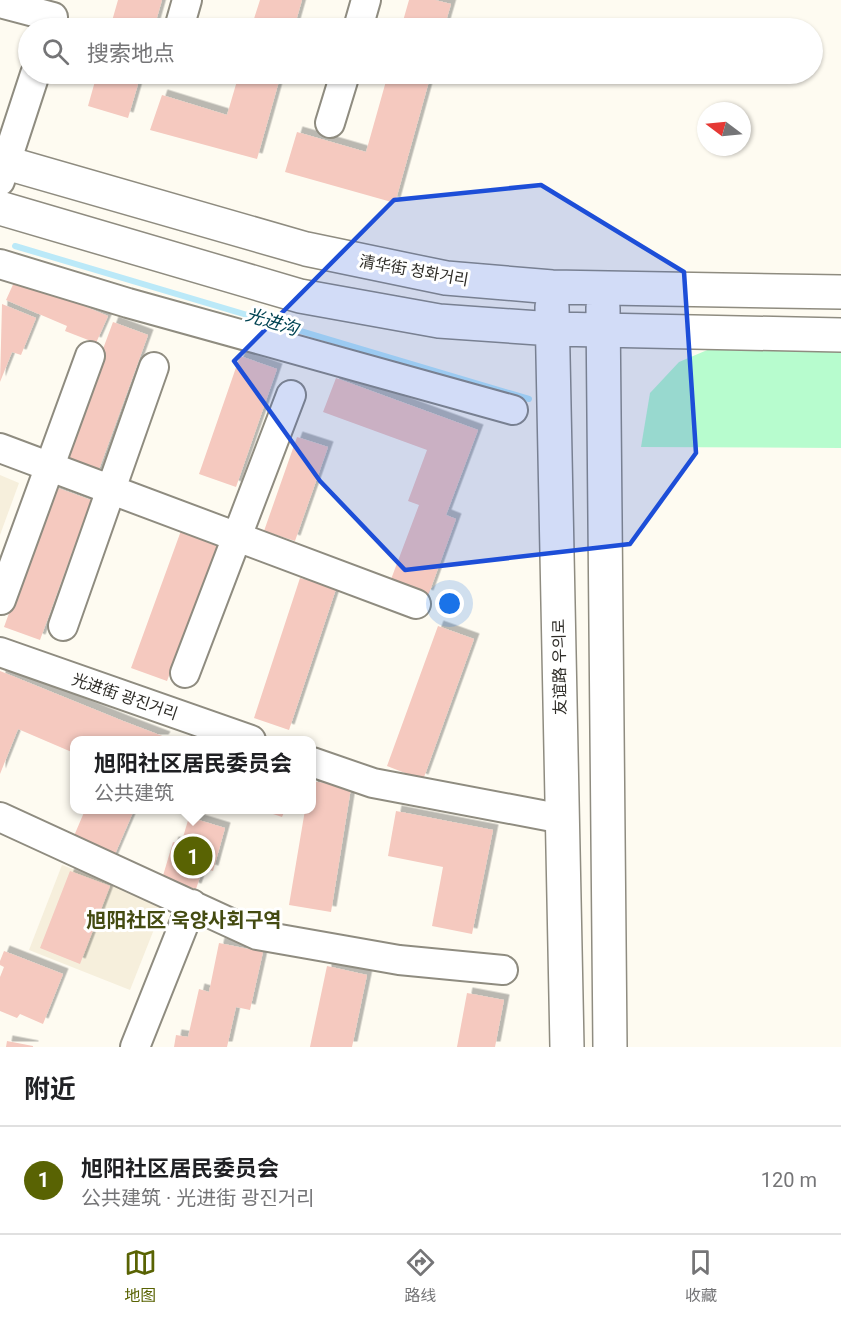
<!DOCTYPE html>
<html lang="zh">
<head>
<meta charset="utf-8">
<style>
  :root { --surface:#fff; --page:#f2f2f2; --text:#202124; --muted:#757577; --line:#e0e0e0; --accent:#596303 }
  body { margin:0; font-family:Roboto,"Noto Sans SC","Noto Sans KR",sans-serif; background:var(--page); color:var(--text) }
  .compass { position:absolute; left:697px; top:102px; width:54px; height:54px; border-radius:50%; background:var(--surface); box-shadow:0 2px 4px #0004; rotate:286deg }
  .you { position:absolute; left:450px; top:604px; width:21px; height:21px; margin:-15px; border:4px solid #fff; border-radius:50%; background:#1a73e8; box-shadow:0 0 0 9px #1a73e833 }
  .badge { display:grid; place-items:center; width:39px; height:39px; border-radius:50%; background:var(--accent); color:#fff; font-size:20px; font-weight:700 }
  .pin { position:absolute; translate:-50% -50%; border:3px solid #fff; box-shadow:0 2px 6px #0006 }
  .popup { position:absolute; left:70px; top:736px; width:246px; height:78px; box-sizing:border-box; display:grid; place-content:center; border-radius:12px; background:var(--surface); filter:drop-shadow(0 2px 4px #0005); font-size:20px; white-space:nowrap; color:var(--muted) }
  .popup b { font-size:22px; color:var(--text) }
  .popup::after { content:''; position:absolute; left:50%; top:100%; margin-left:-12px; border:12px solid transparent; border-top-color:var(--surface) }
  .list { margin:0; padding:0; list-style:none }
  h2 { display:flex; justify-content:space-between; align-items:center; height:78px; margin:0; padding:0 24px; font-size:26px }
  h2 small { font-size:20px; font-weight:400; color:var(--muted) }
  .list li { display:grid; grid-template-columns:39px 1fr auto; gap:18px; align-items:center; box-sizing:border-box; height:108px; padding:0 24px; border-top:2px solid var(--line) }
  .list b { display:block; font-size:22px; white-space:nowrap }
  .list p { margin:0; font-size:20px; white-space:nowrap; color:var(--muted) }
  .list em { font-size:20px; font-style:normal; color:var(--muted) }
  .icon { flex:none; width:33px; height:33px; fill:none; stroke:currentColor; stroke-width:2; stroke-linecap:round; stroke-linejoin:round }
  .map { position:relative; flex:none; width:841px; height:1047px; overflow:hidden }
  .search { position:absolute; background:var(--surface); box-shadow:0 2px 4px #0004; left:18px; right:18px; top:18px; height:66px; display:flex; align-items:center; gap:15px; box-sizing:border-box; padding:0 21px; border-radius:33px; color:var(--muted); font-size:22px }
  .sheet { height:186px; background:var(--surface) }
  nav { display:flex; justify-content:space-around; align-items:center; box-sizing:border-box; height:84px; border-top:2px solid var(--line); background:var(--surface); font-size:16px; color:var(--muted) }
  nav a { display:grid; justify-items:center; gap:3px }
  nav .on { color:var(--accent) }
  .map>svg:first-child { display:block }
</style>
</head>
<body>
<div class="map">
<svg width="841" height="1047" viewBox="0 0 841 1047">
  <defs>
    <filter id="shadow"><feDropShadow dx="5.5" dy="-5.5" stdDeviation="0" flood-color="#0004"/></filter>
  </defs>
  <rect width="100%" height="100%" fill="#fefbf1"/>
  <path fill="#f6efdc" d="M0 475 19 483 0 535Z
    M62 865 164 904 130 990 29 950Z"/>
  <path fill="#b7fcce" d="M712 348H841V448L641 447 650 393 679 362Z"/>
  <g fill="none" stroke-linecap="round" stroke-linejoin="round">
    <path stroke="#bbe9f8" stroke-width="6" d="M15 246 529 399"/>
  </g>
  <path fill="#f5c9bf" filter="url(#shadow)" d="M118 0H162L154 28H110Z
    M260 0H302L294 28H251Z
    M409 0H435L451 4 444 28H401Z
    M97 74H141L128 118 88 106Z
    M239 74H281L257 159 150 130 162 95 227 115Z
    M388 74H431L395 203 285 172 297 132 366 152Z
    M16 278 108 316 96 343 65 331 67 326 6 300Z
    M2 304 36 318 21 355 12 352 0 382Z
    M113 322 148 335 97 475 61 462Z
    M240 356 277 369 236 487 199 474Z
    M336 378 478 430 446 515 456 519 428 596 390 582 419 505 408 501 427 450 323 412Z
    M297 437 328 447 295 541 264 531Z
    M55 487 91 500 40 640 4 627Z
    M182 528 219 541 167 681 131 668Z
    M300 578 336 589 289 730 254 718Z
    M438 626 474 639 423 780 387 766Z
    M0 671 123 721 165 737 163 740H74V753L18 729 0 774Z
    M312 781 351 788 331 912 289 905 305 810H312Z
    M85 810H134L112 861 71 843Z
    M261 810H285L282 817Z
    M396 811 493 830 472 934 432 926 443 867 388 856Z
    M189 817 225 828 213 871 203 868 196 889 162 879 173 842 181 844Z
    M70 871 110 886 80 964 40 948Z
    M219 943 263 952 250 1010 236 1007 227 1047H174L176 1035 188 1037 199 989 209 992Z
    M4 951 63 974 43 1024 20 1014 17 1018 0 1011V977L4 967 0 965V961Z
    M327 966 367 975 352 1047H310Z
    M467 993 504 1000 495 1047H457Z
    M7 1041 33 1046V1047H6Z"/>
  <g fill="none" stroke-linecap="round" stroke-linejoin="round">
    <g stroke="#8f8c80" stroke-width="32">
      <path id="minor" d="M0 3 53 17
        M179 28 187 0
        M358 28 366 0
        M330 123 345 74
        M0 181 35 74
        M0 264 128 303 513 410
        M0 448 416 604
        M1 600 90 356
        M63 626 154 367
        M0 652 251 740
        M185 673 291 395
        M312 762 373 783 563 819
        M0 817 257 935 399 960 503 970
        M135 1047 192 904"/>
    </g>
    <g stroke="#8f8c80" stroke-width="36">
      <path id="major" d="M0 161 306 249 446 278 552 287 841 292
        M0 208 300 296 439 321 553 329 841 335
        M552 307 567 1047
        M603 308 610 1047"/>
    </g>
    <use href="#minor" stroke="#fff" stroke-width="28"/>
    <use href="#major" stroke="#fff" stroke-width="33"/>
  </g>
  <path fill="#1d4ed8" fill-opacity="0.2" stroke="#1d4ed8" stroke-width="4.5" stroke-linejoin="round" d="M541 185 684 272 696 453 630 544 405 570 320 481 234 361 394 200Z"/>
  <g text-anchor="middle" stroke-width="6" stroke-linejoin="round" paint-order="stroke">
    <g font-size="16" fill="#2f2d28" stroke="#fff">
      <text transform="translate(414 270) rotate(10)" y="6">清华街 청화거리</text>
      <text transform="translate(559 667) rotate(-91)" y="6">友谊路 우의로</text>
      <text transform="translate(125 696) rotate(19)" y="6">光进街 광진거리</text>
    </g>
    <g font-size="18" font-style="italic" fill="#024453" stroke="#fff">
      <text transform="translate(272 322) rotate(17)" y="6">光进沟</text>
    </g>
    <g font-size="20" font-weight="bold" fill="#444b11" stroke="#fff">
      <text x="184" y="927">旭阳社区 욱양사회구역</text>
    </g>
  </g>
</svg>
<svg class="compass" viewBox="-18 -18 36 36"><path d="M0-13l5 13h-10z" fill="#e53935"/><path d="M0 13l5-13h-10z" fill="#757577"/></svg>
<div class="you"></div>
<div class="pin badge" style="left:193px;top:856px">1</div>
<div class="popup"><b>旭阳社区居民委员会</b>公共建筑</div>
<div class="search"><svg class="icon" aria-label="search" viewBox="0 0 24 24"><circle cx="10" cy="10" r="6"/><path d="M15 15l6 6"/></svg>搜索地点</div>
</div>
<section class="sheet">
<h2>附近<small></small></h2>
<ul class="list">
<li><span class="badge">1</span><div><b>旭阳社区居民委员会</b><p>公共建筑 · 光进街 광진거리</p></div><em>120 m</em></li>
</ul>
</section>
<nav>
<a class="on"><svg class="icon" aria-label="map" viewBox="0 0 24 24"><path d="M3 6l6-2 6 2 6-2v14l-6 2-6-2-6 2zM9 4v14M15 6v14"/></svg>地图</a>
<a><svg class="icon" aria-label="directions" viewBox="0 0 24 24"><path d="M12 3l9 9-9 9-9-9zM9 14v-3h6M13 9l2 2-2 2"/></svg>路线</a>
<a><svg class="icon" aria-label="saved" viewBox="0 0 24 24"><path d="M7 4h10v16l-5-4-5 4z"/></svg>收藏</a>
</nav>
</body>
</html>
